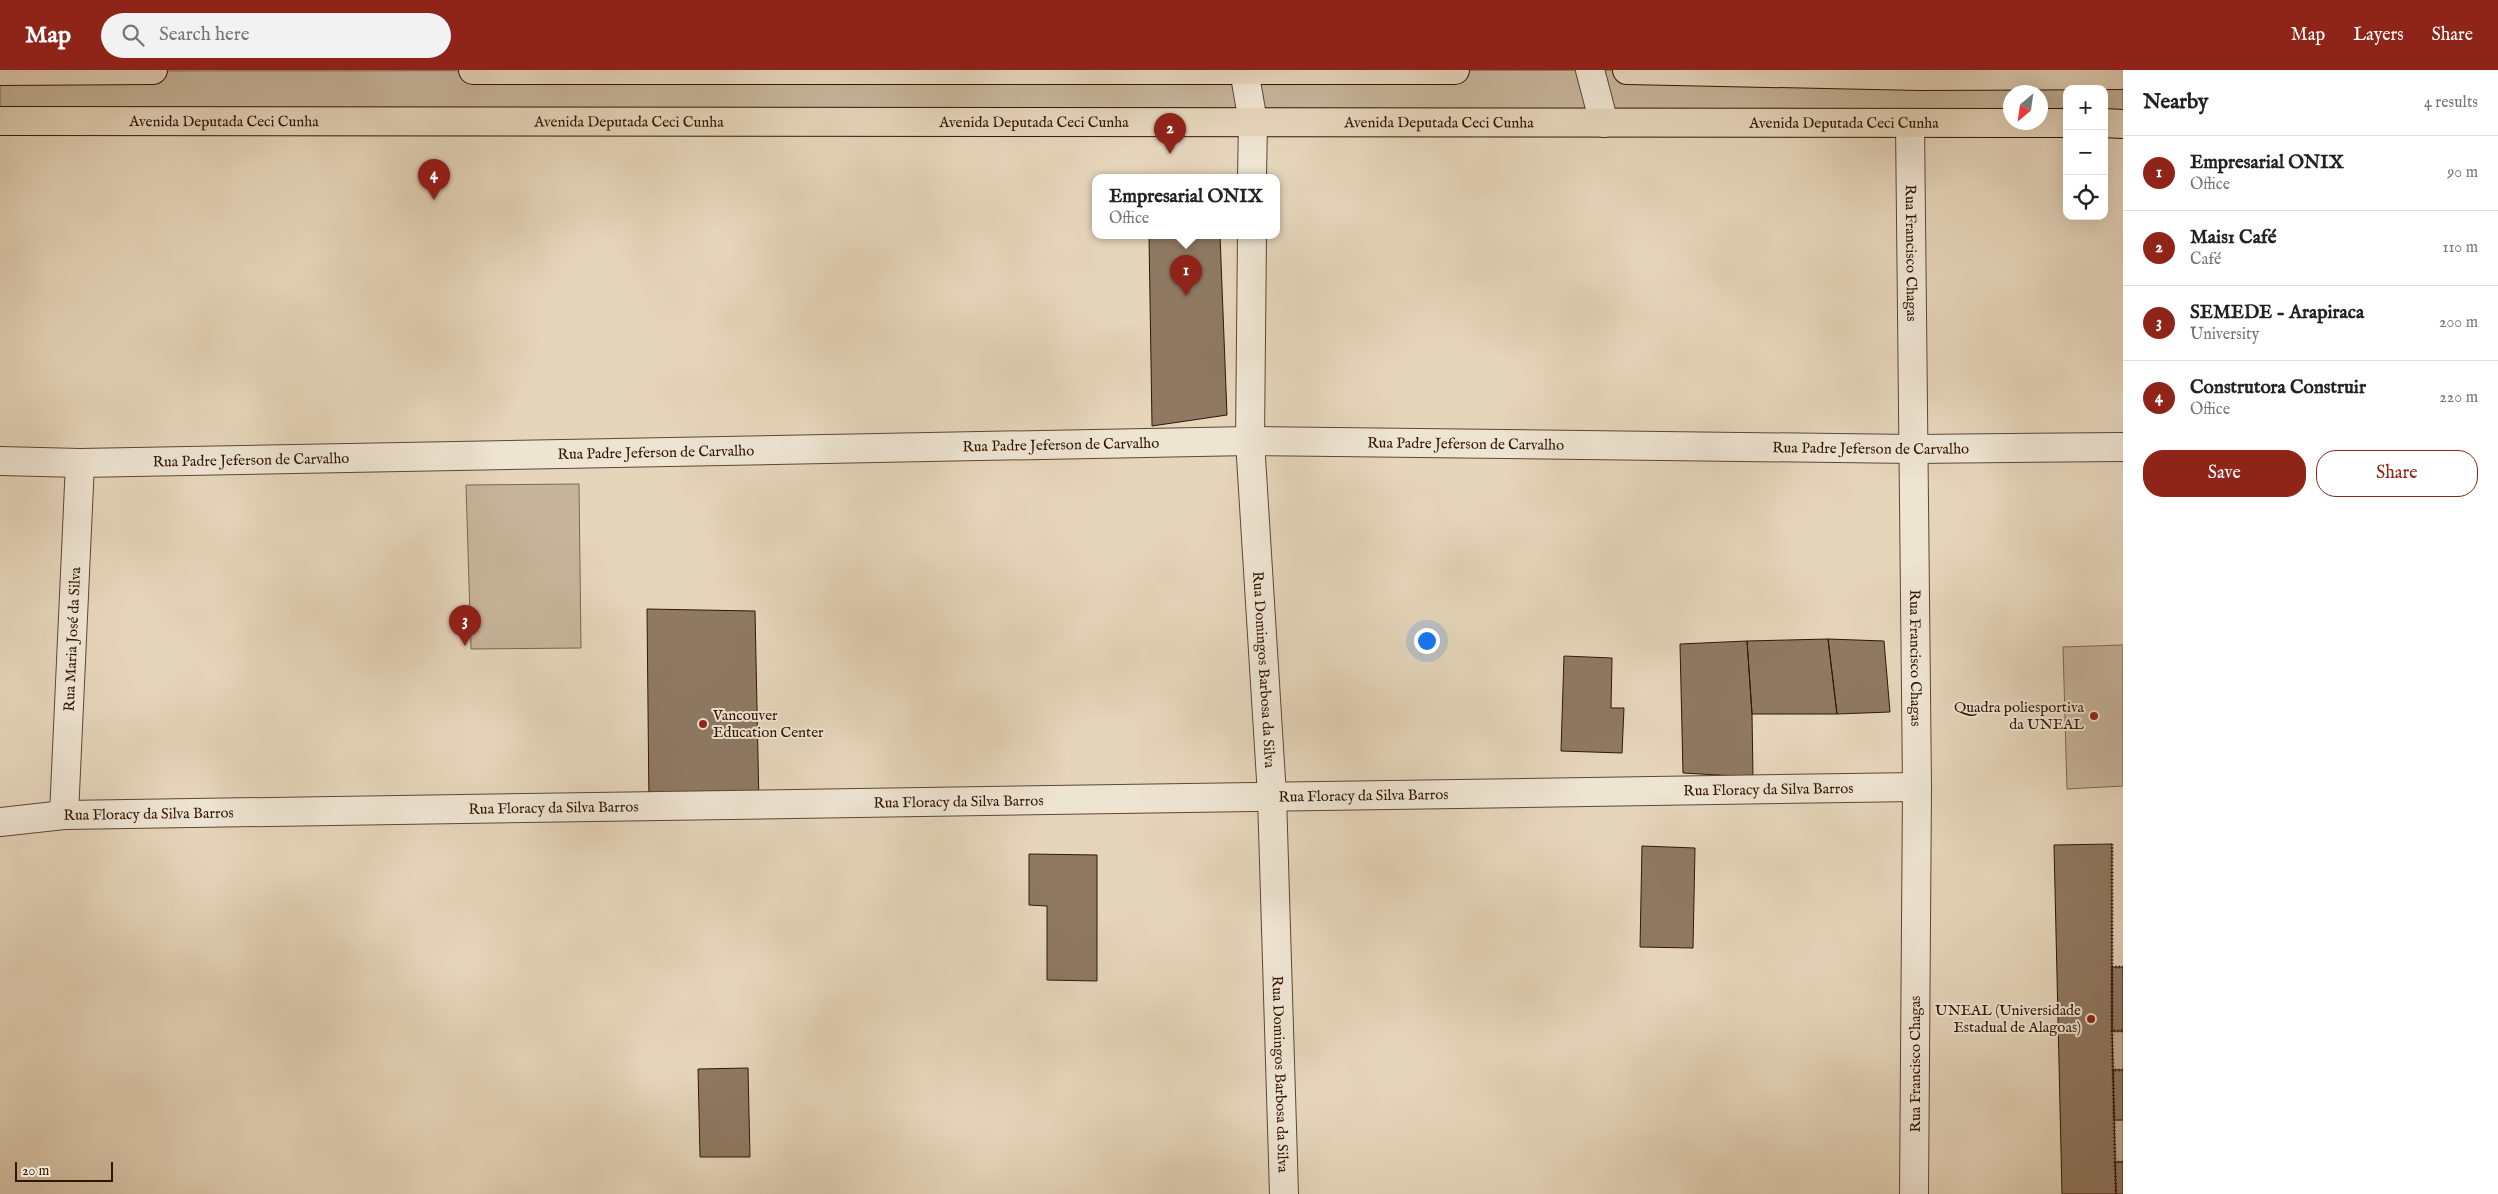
<!DOCTYPE html>
<html lang="en">
<head>
<meta charset="utf-8">
<style>
  :root { --surface:#fff; --page:#f2f2f2; --text:#222; --muted:#767676; --line:#e0e0e0; --accent:#8f2418 }
  body { margin:0; font-family:"IM FELL English",serif; background:var(--page); color:var(--text) }
  .controls { position:absolute; right:15px; top:15px; display:grid; overflow:hidden; border-radius:10px; box-shadow:0 5px 20px #0002 }
  .controls button { width:45px; height:45px; display:grid; place-items:center; padding:0; border:0; border-bottom:1px solid var(--line); background:var(--surface); color:var(--text); font:25px sans-serif }
  .compass { position:absolute; left:2003px; top:15px; width:45px; height:45px; border-radius:50%; background:var(--surface); box-shadow:0 5px 20px #0002; rotate:209deg }
  .scale { position:absolute; left:15px; bottom:12px; width:98px; box-sizing:border-box; padding-left:5px; border:2px solid #321604; border-top:0; font-size:14px; line-height:18px; white-space:nowrap; color:#321604; -webkit-text-stroke:4px #eee4d2; paint-order:stroke }
  .you { position:absolute; left:1426px; top:570px; width:18px; height:18px; margin:-12px; border:4px solid #fff; border-radius:50%; background:#1a73e8; box-shadow:0 0 0 8px #1a73e833 }
  .badge { display:grid; place-items:center; width:32px; height:32px; border-radius:50%; background:var(--accent); color:#fff; font-size:16px; font-weight:700 }
  .pin { position:absolute; translate:-50% -41px; filter:drop-shadow(0 1px 2px #0008) }
  .pin::after { content:''; position:absolute; top:26px; width:18px; height:15px; background:inherit; clip-path:polygon(0 0,100% 0,50% 100%) }
  .popup { position:absolute; left:1092px; top:104px; width:188px; height:65px; box-sizing:border-box; display:grid; place-content:center; border-radius:10px; background:var(--surface); filter:drop-shadow(0 1px 4px #0005); font-size:16px; white-space:nowrap; color:var(--muted) }
  .popup b { font-size:19px; color:var(--text) }
  .popup::after { content:''; position:absolute; left:50%; top:100%; margin-left:-10px; border:10px solid transparent; border-top-color:var(--surface) }
  .list { margin:0; padding:0; list-style:none }
  h2 { display:flex; justify-content:space-between; align-items:center; height:65px; margin:0; padding:0 20px; font-size:21px }
  h2 small { font-size:16px; font-weight:400; color:var(--muted) }
  .list li { display:grid; grid-template-columns:32px 1fr auto; gap:15px; align-items:center; box-sizing:border-box; height:75px; padding:0 20px; border-top:1px solid var(--line) }
  .list b { display:block; font-size:19px; white-space:nowrap }
  .list p { margin:0; font-size:16px; white-space:nowrap; color:var(--muted) }
  .list em { font-size:16px; font-style:normal; color:var(--muted) }
  .actions { display:flex; gap:10px; padding:15px 20px }
  .actions a { flex:1; padding:11px 0; border:1px solid var(--accent); border-radius:20px; text-align:center; font-size:18px; color:var(--accent) }
  .actions .main { background:var(--accent); color:#fff }
  .icon { flex:none; width:28px; height:28px; fill:none; stroke:currentColor; stroke-width:2; stroke-linecap:round; stroke-linejoin:round }
  .map { position:relative; flex:none; width:2123px; height:1124px; overflow:hidden }
  header { display:flex; align-items:center; gap:30px; box-sizing:border-box; height:70px; padding:0 25px; background:var(--accent); color:#fff }
  header strong { font-size:24px }
  nav { display:flex; gap:28px; margin-inline-start:auto; font-size:18px }
  .search { width:350px; height:45px; background:var(--page); display:flex; align-items:center; gap:12px; box-sizing:border-box; padding:0 18px; border-radius:28px; color:var(--muted); font-size:19px }
  main { display:flex }
  aside { flex:1; background:var(--surface) }
  .map>svg:first-child { display:block }
</style>
</head>
<body>
<header>
<strong>Map</strong>
<div class="search"><svg class="icon" aria-label="search" viewBox="0 0 24 24"><circle cx="10" cy="10" r="6"/><path d="M15 15l6 6"/></svg>Search here</div>
<nav><a>Map</a><a>Layers</a><a>Share</a></nav>
</header>
<main>
<div class="map">
<svg width="2123" height="1124" viewBox="0 0 2123 1124">
  <rect width="100%" height="100%" fill="#e5d5ba"/>
  <filter id="stains"><feTurbulence type="fractalNoise" baseFrequency=".004" numOctaves="4"/><feColorMatrix values="0 0 0 0 .2 0 0 0 0 .09 0 0 0 0 .02 0 0 0 .5 -.17"/></filter>
  <radialGradient id="worn" r=".72"><stop offset=".6" stop-color="#630" stop-opacity="0"/><stop offset="1" stop-color="#630" stop-opacity=".3"/></radialGradient>
  <path fill="#c7b59b" stroke="#7c6650" fill-rule="evenodd" d="M1721 0 2123 2V53H2104V19H2067V53L0 52V1ZM2010 22H2040V52H2010Z
    M579 414 581 578 471 579 466 415Z
    M2123 575V716L2067 719 2063 577Z
    M2112 961H2123V1000H2113Z
    M2114 1050H2123V1092H2115Z"/>
  <path fill="#8f7963" stroke="#321604" d="M1149 165H1220L1227 345 1152 356Z
    M647 539 755 541 759 734 649 736Z
    M1828 569 1884 571 1890 642 1837 644Z
    M1828 569 1837 644H1752L1747 571Z
    M1747 571 1752 644 1753 707 1683 703 1680 574Z
    M1564 586 1612 588 1611 638H1624L1622 683 1561 681Z
    M2112 774V961L2116 1124H2062L2054 775Z
    M1642 776 1695 778 1693 878 1640 877Z
    M1029 784 1097 785V911L1047 910V836L1029 835Z
    M2112 897H2123V961H2112Z
    M748 998 750 1087H700L698 999Z
    M2113 1000H2123V1050H2114Z
    M2115 1092H2123V1124H2116Z"/>
  <g fill="none" stroke-linecap="round" stroke-linejoin="round">
    <g stroke="#5f4632" stroke-width="30">
      <g id="street">
        <path d="M1244 0 1253 52 1252 107"/>
        <path d="M1590 0 1604 53"/>
        <path id="s1" d="M1910 53 1917 717 1914 1124"/>
        <path id="s2" d="M1252 165 1250 371 1272 726 1284 1124"/>
        <path id="s3" d="M0 391 80 393 1250 371 1914 379 2123 377"/>
        <path id="s4" d="M64 745 80 393"/>
        <path id="s5" d="M0 752 64 745 1917 717"/>
      </g>
    </g>
    <g stroke="#321604" stroke-width="30">
      <g id="primary">
        <path d="M473 0H1455"/>
        <path d="M1627 0 1921 6 2123 5"/>
        <path d="M0 1 153 0"/>
        <path id="s6" d="M0 51 2067 53"/>
        <path d="M2104 53 2123 54"/>
      </g>
    </g>
    <path stroke="#321604" stroke-width="3" stroke-dasharray="1 2.5" stroke-linecap="butt" d="M2112 774V961H2123
      M2112 897H2123
      M2112 961 2113 1000
      M2123 1000H2113L2115 1092H2123
      M2115 1092 2116 1124"/>
    <use href="#street" stroke="#eee4d2" stroke-width="28"/>
    <use href="#primary" stroke="#e5d5ba" stroke-width="28"/>
  </g>
  <g fill="#8f2418" stroke="#eee4d2" stroke-width="2">
    <circle cx="2094" cy="646" r="5"/>
    <circle cx="703" cy="654" r="5"/>
    <circle cx="2091" cy="949" r="5"/>
  </g>
  <g text-anchor="middle" stroke-width="4" stroke-linejoin="round" paint-order="stroke">
    <g font-size="15" fill="#321604" stroke="#eee4d2">
      <text dy="5" stroke="none"><textPath href="#s6" startOffset="224">Avenida Deputada Ceci Cunha</textPath></text>
      <text dy="5" stroke="none"><textPath href="#s6" startOffset="629">Avenida Deputada Ceci Cunha</textPath></text>
      <text dy="5" stroke="none"><textPath href="#s6" startOffset="1034">Avenida Deputada Ceci Cunha</textPath></text>
      <text dy="5" stroke="none"><textPath href="#s6" startOffset="1439">Avenida Deputada Ceci Cunha</textPath></text>
      <text dy="5" stroke="none"><textPath href="#s6" startOffset="1844">Avenida Deputada Ceci Cunha</textPath></text>
      <text dy="5" stroke="none"><textPath href="#s1" startOffset="130">Rua Francisco Chagas</textPath></text>
      <text dy="5" stroke="none"><textPath href="#s3" startOffset="1466">Rua Padre Jeferson de Carvalho</textPath></text>
      <text dy="5" stroke="none"><textPath href="#s3" startOffset="1061">Rua Padre Jeferson de Carvalho</textPath></text>
      <text dy="5" stroke="none"><textPath href="#s3" startOffset="1871">Rua Padre Jeferson de Carvalho</textPath></text>
      <text dy="5" stroke="none"><textPath href="#s3" startOffset="656">Rua Padre Jeferson de Carvalho</textPath></text>
      <text dy="5" stroke="none"><textPath href="#s3" startOffset="251">Rua Padre Jeferson de Carvalho</textPath></text>
      <text dy="5" stroke="none"><textPath href="#s4" startOffset="176">Rua Maria José da Silva</textPath></text>
      <text dy="5" stroke="none"><textPath href="#s1" startOffset="535">Rua Francisco Chagas</textPath></text>
      <text dy="5" stroke="none"><textPath href="#s2" startOffset="435">Rua Domingos Barbosa da Silva</textPath></text>
      <text dy="5" stroke="none"><textPath href="#s5" startOffset="1769">Rua Floracy da Silva Barros</textPath></text>
      <text dy="5" stroke="none"><textPath href="#s5" startOffset="1364">Rua Floracy da Silva Barros</textPath></text>
      <text dy="5" stroke="none"><textPath href="#s5" startOffset="959">Rua Floracy da Silva Barros</textPath></text>
      <text dy="5" stroke="none"><textPath href="#s5" startOffset="554">Rua Floracy da Silva Barros</textPath></text>
      <text dy="5" stroke="none"><textPath href="#s5" startOffset="149">Rua Floracy da Silva Barros</textPath></text>
      <text transform="translate(1915 994) rotate(-90)" y="5">Rua Francisco Chagas</text>
      <text dy="5" stroke="none"><textPath href="#s2" startOffset="840">Rua Domingos Barbosa da Silva</textPath></text>
    </g>
    <g font-size="15" fill="#321604" stroke="#eee4d2" text-anchor="end">
      <text x="2084" y="642">Quadra poliesportiva<tspan x="2084" dy="17">da UNEAL</tspan></text>
      <text x="713" y="650" text-anchor="start">Vancouver<tspan x="713" dy="17">Education Center</tspan></text>
      <text x="2081" y="945">UNEAL (Universidade<tspan x="2081" dy="17">Estadual de Alagoas)</tspan></text>
    </g>
  </g>
  <rect width="100%" height="100%" filter="url(#stains)"/>
  <rect width="100%" height="100%" fill="url(#worn)"/>
</svg>
<div class="controls">
<button>+</button>
<button>−</button>
<button><svg class="icon" aria-label="locate" viewBox="0 0 24 24"><circle cx="12" cy="12" r="6"/><path d="M12 2v4M12 18v4M2 12h4M18 12h4"/></svg></button>
</div>
<svg class="compass" viewBox="-18 -18 36 36"><path d="M0-13l5 13h-10z" fill="#e53935"/><path d="M0 13l5-13h-10z" fill="#767676"/></svg>
<div class="scale">20 m</div>
<div class="you"></div>
<div class="pin badge" style="left:1186px;top:226px">1</div>
<div class="popup"><b>Empresarial ONIX</b>Office</div>
<div class="pin badge" style="left:1170px;top:84px">2</div>
<div class="pin badge" style="left:465px;top:576px">3</div>
<div class="pin badge" style="left:434px;top:130px">4</div>
</div>
<aside>
<h2>Nearby<small>4 results</small></h2>
<ul class="list">
<li><span class="badge">1</span><div><b>Empresarial ONIX</b><p>Office</p></div><em>90 m</em></li>
<li><span class="badge">2</span><div><b>Mais1 Café</b><p>Café</p></div><em>110 m</em></li>
<li><span class="badge">3</span><div><b>SEMEDE - Arapiraca</b><p>University</p></div><em>200 m</em></li>
<li><span class="badge">4</span><div><b>Construtora Construir</b><p>Office</p></div><em>220 m</em></li>
</ul>
<div class="actions"><a class="main">Save</a><a>Share</a></div>
</aside>
</main>
</body>
</html>
